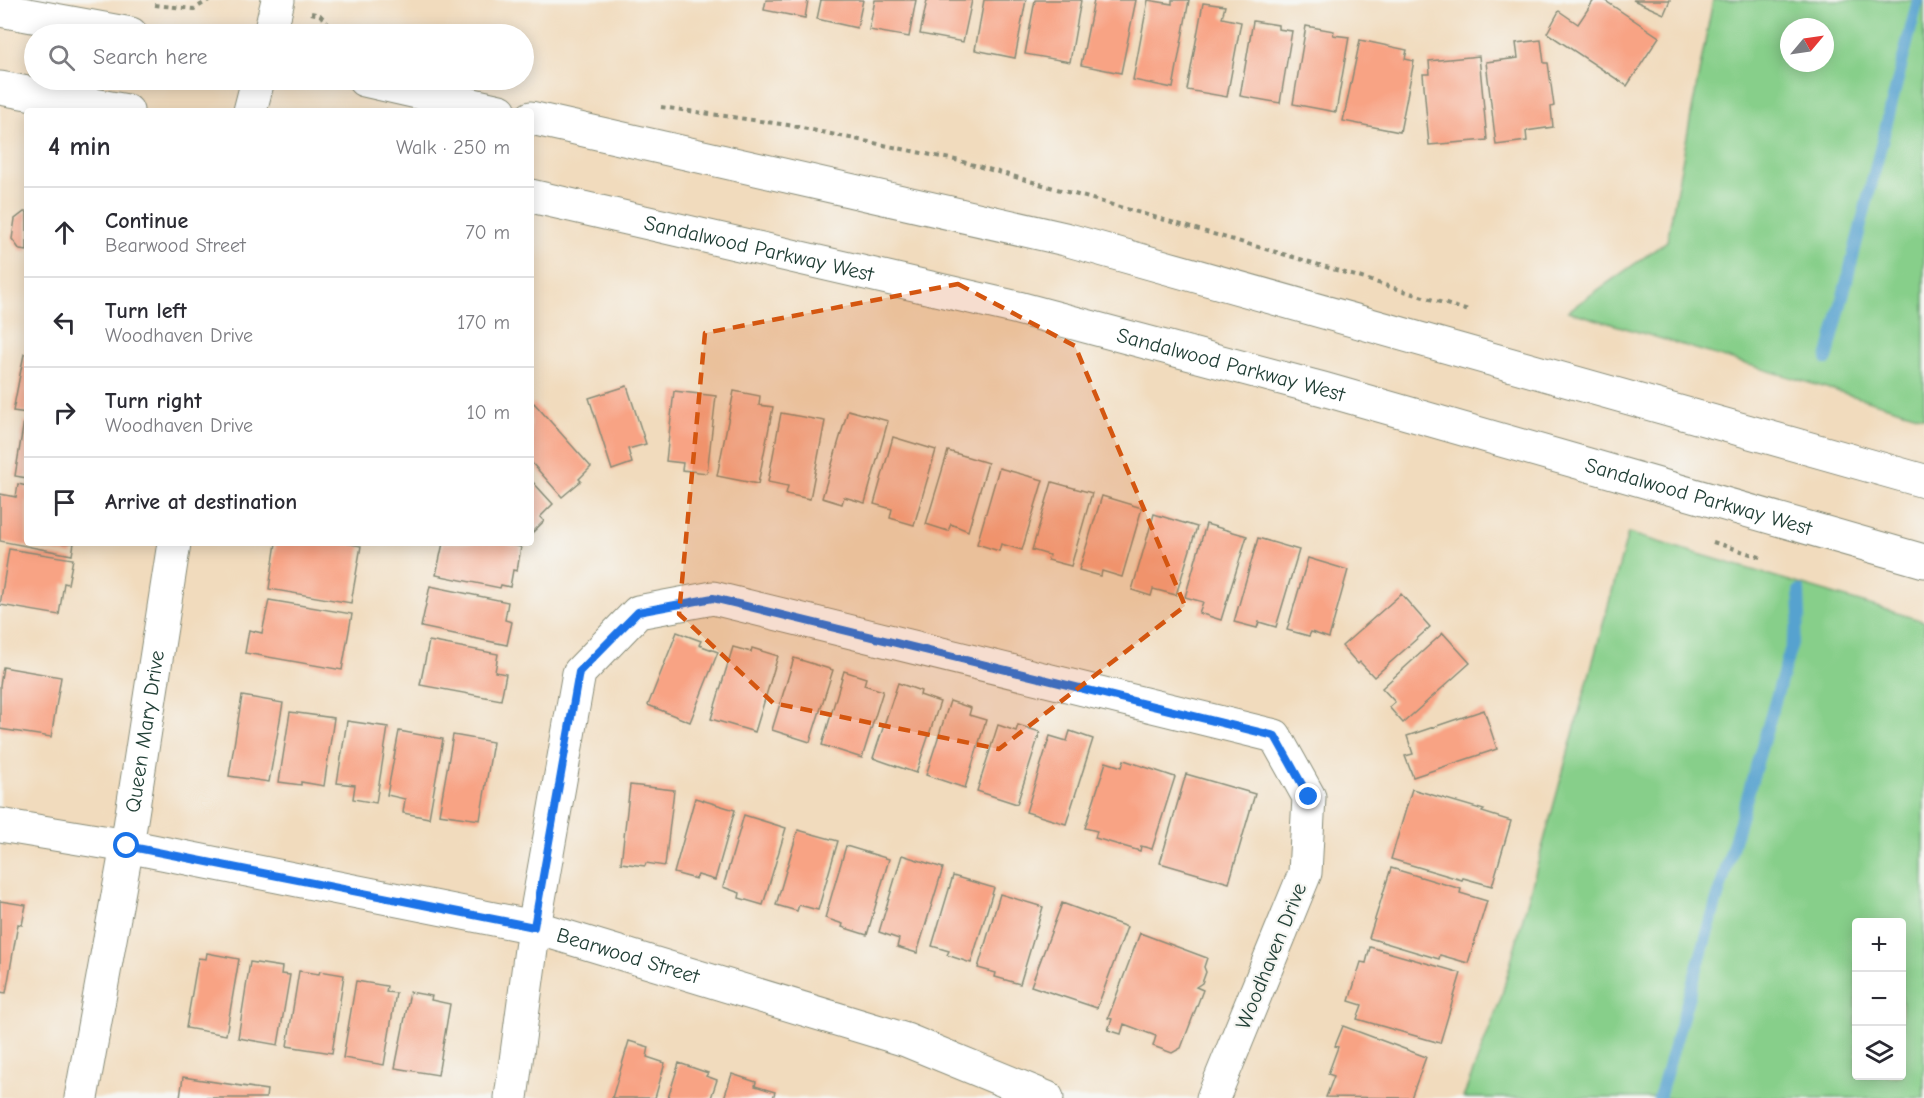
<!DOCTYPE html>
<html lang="en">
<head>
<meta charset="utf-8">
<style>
  :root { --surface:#fff; --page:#f2f2f3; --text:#2b2b33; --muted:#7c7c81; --line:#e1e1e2 }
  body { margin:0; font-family:"Comic Neue",sans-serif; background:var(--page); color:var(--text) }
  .controls { position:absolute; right:18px; bottom:18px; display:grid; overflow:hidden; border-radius:6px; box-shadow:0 3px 15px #0003 }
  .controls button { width:54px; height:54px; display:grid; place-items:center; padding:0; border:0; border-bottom:2px solid var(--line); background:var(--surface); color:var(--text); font:30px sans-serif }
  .compass { position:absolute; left:1780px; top:18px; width:54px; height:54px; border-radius:50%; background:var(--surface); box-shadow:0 3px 15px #0003; rotate:61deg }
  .stop { position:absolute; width:18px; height:18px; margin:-14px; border:4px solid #1a73e8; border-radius:50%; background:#fff }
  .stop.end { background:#1a73e8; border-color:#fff; box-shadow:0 2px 6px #0008 }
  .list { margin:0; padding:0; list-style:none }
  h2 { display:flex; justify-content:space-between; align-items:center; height:78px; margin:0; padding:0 24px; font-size:26px }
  h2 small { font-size:20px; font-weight:400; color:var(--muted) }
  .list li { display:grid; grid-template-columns:39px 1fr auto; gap:18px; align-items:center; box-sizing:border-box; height:90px; padding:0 24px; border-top:2px solid var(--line) }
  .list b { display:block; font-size:22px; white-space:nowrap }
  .list p { margin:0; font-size:20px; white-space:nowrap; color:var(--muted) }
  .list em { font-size:20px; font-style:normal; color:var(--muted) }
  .icon { flex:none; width:33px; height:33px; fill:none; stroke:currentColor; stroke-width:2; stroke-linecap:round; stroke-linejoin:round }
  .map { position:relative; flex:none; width:1924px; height:1098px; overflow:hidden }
  .search { position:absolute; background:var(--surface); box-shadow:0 3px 15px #0003; left:24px; top:24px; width:510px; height:66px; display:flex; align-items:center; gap:15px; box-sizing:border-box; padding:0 21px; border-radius:33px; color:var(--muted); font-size:22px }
  .panel { position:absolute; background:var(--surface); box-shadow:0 3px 15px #0003; left:24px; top:108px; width:510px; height:438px; border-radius:6px }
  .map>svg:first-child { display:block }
</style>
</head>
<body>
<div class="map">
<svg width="1924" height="1098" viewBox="0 0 1924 1098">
  <rect width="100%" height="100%" fill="#f6f6f2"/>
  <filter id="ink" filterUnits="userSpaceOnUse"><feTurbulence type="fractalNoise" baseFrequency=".0167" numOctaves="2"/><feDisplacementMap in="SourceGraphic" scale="12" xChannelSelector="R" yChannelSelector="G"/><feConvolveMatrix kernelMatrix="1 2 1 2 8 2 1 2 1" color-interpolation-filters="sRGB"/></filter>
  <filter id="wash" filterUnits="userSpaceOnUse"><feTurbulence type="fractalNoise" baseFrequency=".008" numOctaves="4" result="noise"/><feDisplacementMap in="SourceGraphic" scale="24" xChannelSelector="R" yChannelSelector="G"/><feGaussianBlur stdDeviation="1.35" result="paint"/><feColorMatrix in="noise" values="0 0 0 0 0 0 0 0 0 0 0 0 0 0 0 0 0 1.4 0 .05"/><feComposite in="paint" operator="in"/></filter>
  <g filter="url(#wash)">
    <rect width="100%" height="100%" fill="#f1dbbd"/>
    <path fill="#87cf8a" stroke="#53865f" stroke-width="1.5" fill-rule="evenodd" d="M1713 0H1924V417L1568 311 1667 241ZM1789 27H1825V63H1789Z
      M1628 533 1924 621V1098H1463L1501 998ZM1856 922H1902V1076H1856Z"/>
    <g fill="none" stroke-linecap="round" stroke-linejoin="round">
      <path stroke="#57a2cf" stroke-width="12" d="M1827 359 1918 0
        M1659 1098 1800 616 1799 591"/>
    </g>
    <g id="blocks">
      <path fill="#f8a384" d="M766 0H808L805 18 764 10Z
        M821 0H863L857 28 817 19Z
        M875 0H916L909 37 869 30Z
        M927 0H972L963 42 920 34Z
        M984 0H1026L1015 58 975 50Z
        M1035 0H1081L1070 62 1025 54Z
        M1094 0H1136L1121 73 1081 65Z
        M1148 0 1172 4V0H1189L1173 88 1133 80Z
        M1594 0H1604L1659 37 1627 86 1547 33 1559 11 1578 24Z
        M1633 0H1670L1664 14Z
        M1203 3 1225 6 1222 18 1241 22 1227 97 1187 90Z
        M1253 21 1278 25V29L1292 31 1280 103 1240 96Z
        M1306 26 1334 31 1333 35 1349 37 1336 112 1293 104Z
        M1360 40 1407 50 1405 59 1414 61 1400 132 1343 121Z
        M1541 40 1544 63H1548L1554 106 1551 107 1553 127 1526 131 1527 141 1496 145 1486 62 1518 58 1516 43Z
        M1479 56 1487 140 1429 145 1423 74H1430L1429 61Z
        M24 212H27V251L20 250 12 239 15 219Z
        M24 354H27V413L13 411Z
        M627 386 646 444 628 449 632 463 612 470 589 398Z
        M674 391 716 396 707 473 682 470 683 463 666 461Z
        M734 391 760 396 759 405 773 407 758 484 717 476Z
        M534 403 591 467 579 479 581 481 562 497 531 462V406Z
        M848 410 888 421 865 503 844 497 842 504 822 498Z
        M781 413 825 421 810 499 786 494 788 486 768 482Z
        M24 421 27 422V478L15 476Z
        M893 437 936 450 914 525 890 518 892 509 874 504Z
        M948 451 988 463 968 531 951 524 948 531 926 524Z
        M999 468 1043 480 1022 550 1001 544 999 551 977 544Z
        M531 480 553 504 540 517 544 521 531 534Z
        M1052 482 1092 493 1071 566 1048 560 1049 555 1032 550Z
        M18 484 27 486V543H74L72 555 0 541V494L16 497Z
        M1102 496 1142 508 1122 577 1102 571 1101 576 1079 570Z
        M1154 514 1197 527 1176 595 1153 589 1151 596 1132 590Z
        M1206 524 1247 536 1221 620 1199 613 1203 602 1185 597Z
        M1258 538 1299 550 1276 627 1259 622 1257 628 1234 622Z
        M276 543H345L361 546 351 603 269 589Z
        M443 543H502L521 547 517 571 513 570 510 587 501 585 500 588 436 575Z
        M9 549 73 559 68 584 64 583 59 615 0 605Z
        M1308 558 1348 570 1329 638 1311 632 1309 636 1287 630Z
        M430 586 508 602 505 620 512 622 507 645 421 627Z
        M1401 594 1430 627 1374 677 1360 662 1358 664 1342 646Z
        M269 600 352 614 342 670 245 653 249 630 262 633Z
        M677 632 701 641 699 645 718 652 690 722 648 705Z
        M1443 633 1470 663 1403 723 1389 707 1395 702 1382 688Z
        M429 641 498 654 495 672 506 674 501 700 420 685Z
        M733 647 751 652 752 648 778 656 755 732 711 719Z
        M794 658 833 670 810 742 772 730Z
        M3 667 61 677 51 737 0 729V685Z
        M844 671 866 678 864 685 883 691 862 758 822 745Z
        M898 683 921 691 920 695 940 702 916 773 873 758Z
        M242 696 283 703 269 782 229 776Z
        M950 701 971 708 969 715 986 720 965 788 926 775Z
        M1484 710 1497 749 1413 777 1405 756 1413 754 1407 736Z
        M290 712 334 718 324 786 301 782V785L279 782Z
        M347 721 388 727 376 803 353 799 355 785 337 783Z
        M998 725 1016 731 1018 725 1040 732 1017 804 977 791Z
        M399 731 443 739 429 818 403 813 405 799 387 795Z
        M1070 731 1093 739 1066 824 1026 812 1050 736 1067 741Z
        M453 735 493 742 480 820 439 814Z
        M1124 760 1175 777 1152 849 1141 846 1140 851 1095 838 1097 831 1085 828 1106 762 1122 767Z
        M1186 774 1255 794 1229 883 1160 863Z
        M630 785 674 790 665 866 646 863 645 866 621 863Z
        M1412 789 1484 810 1482 812 1511 821 1492 886 1463 878 1462 880 1391 859Z
        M695 798 735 810 715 880 698 875 696 879 674 873Z
        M744 815 786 828 763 905 739 898 740 893 723 887Z
        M798 830 838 841 818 910 799 905 797 911 776 905Z
        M846 846 889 859 867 935 842 927 843 924 825 918Z
        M902 855 943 868 917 953 897 947 899 939 879 932Z
        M1391 868 1461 889 1460 893 1487 901 1468 963 1440 955 1439 959 1369 938Z
        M953 876 994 888 971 963 947 955 949 951 932 946Z
        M1000 894 1043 907 1020 984 995 977 996 973 978 968Z
        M0 901 26 905 22 925 18 924 6 993 0 992Z
        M1062 903 1127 927 1097 1008 1031 986Z
        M1140 933 1207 958 1204 967 1206 972 1202 983 1196 987 1203 990 1181 1048 1172 1053 1153 1046 1156 1036 1124 1024 1121 1034 1108 1030 1112 1019 1108 1018Z
        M1370 947 1461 973 1440 1043 1357 1019 1362 1005 1349 1001 1361 962 1366 963Z
        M207 953 239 959 226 1035 186 1028 198 958 206 959Z
        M250 962 282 967 281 974 290 975 278 1045 238 1038Z
        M299 971 319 974 320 971 344 975 332 1053 287 1046Z
        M356 981 387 986 386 992 396 993 384 1065 343 1058Z
        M410 992 432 996 431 1000 450 1004 438 1075 395 1068Z
        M1343 1026 1426 1057 1411 1098 1326 1097 1334 1076 1328 1074 1338 1047 1335 1046Z
        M629 1041 649 1047 647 1057 665 1063 655 1098H612Z
        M679 1063 708 1073 706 1076 717 1080 711 1098H668Z
        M732 1074 756 1082 755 1086 775 1092 773 1098H724Z
        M183 1077 267 1090 266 1098H180Z"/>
    </g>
  </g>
  <g filter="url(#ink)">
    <use href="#blocks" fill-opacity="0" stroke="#888c78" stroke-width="1.5"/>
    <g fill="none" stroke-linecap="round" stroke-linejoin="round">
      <g stroke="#888c78" stroke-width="35">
        <g id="street">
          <path id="s1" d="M0 825 127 846 534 927 906 1040 1047 1098"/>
          <path d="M511 1098 534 927 579 673 638 612 713 598 1275 736 1309 797 1305 873 1213 1098"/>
        </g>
      </g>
      <g stroke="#888c78" stroke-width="35">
        <g id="secondary">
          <path d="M0 10 131 34"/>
          <path d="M270 34 278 0"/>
          <path d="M364 80 500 111"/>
          <path d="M0 88 127 111"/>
          <path d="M250 111 258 80"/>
          <path d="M531 118 1065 239 1924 481"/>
          <path id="s2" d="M531 196 1018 308 1323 389 1924 561"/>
          <path id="s3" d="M81 1098 127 846 174 543"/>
        </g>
      </g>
      <path stroke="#888c78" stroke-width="4" stroke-dasharray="4.5 4.5" stroke-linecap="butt" d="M155 5 194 9 209 0
        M311 13 320 15 337 34
        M661 107 788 125 960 161 1300 259 1469 311
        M1713 542 1763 558"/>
      <use href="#street" stroke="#fff" stroke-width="33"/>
      <use href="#secondary" stroke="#fff" stroke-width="33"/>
    </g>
  </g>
  <g fill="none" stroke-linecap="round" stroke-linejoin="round" filter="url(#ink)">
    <path stroke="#1a73e8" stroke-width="8" d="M127 846 534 927 579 672 638 612 713 598 1275 736 1309 797"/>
  </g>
  <path fill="#d45610" fill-opacity="0.2" stroke="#d45610" stroke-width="4.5" stroke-dasharray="12 8" stroke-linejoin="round" d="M958 284 1075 346 1185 606 999 749 773 703 679 614 705 333Z"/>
  <g text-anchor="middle" stroke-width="4.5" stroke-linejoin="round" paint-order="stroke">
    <g font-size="21" fill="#1f3d34" stroke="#f6f6f2">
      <text dy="7" stroke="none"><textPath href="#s2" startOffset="234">Sandalwood Parkway West</textPath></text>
      <text dy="7" stroke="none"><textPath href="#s2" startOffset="720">Sandalwood Parkway West</textPath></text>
      <text dy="7" stroke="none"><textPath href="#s2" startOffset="1206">Sandalwood Parkway West</textPath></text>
      <text dy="7" stroke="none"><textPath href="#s3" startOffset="372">Queen Mary Drive</textPath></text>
      <text dy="7" stroke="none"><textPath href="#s1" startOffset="642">Bearwood Street</textPath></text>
      <text transform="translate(1271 956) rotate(-68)" y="7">Woodhaven Drive</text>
    </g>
  </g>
</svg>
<div class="controls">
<button>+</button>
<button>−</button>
<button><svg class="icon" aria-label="layers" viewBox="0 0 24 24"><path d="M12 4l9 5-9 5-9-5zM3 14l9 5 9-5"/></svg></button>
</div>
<svg class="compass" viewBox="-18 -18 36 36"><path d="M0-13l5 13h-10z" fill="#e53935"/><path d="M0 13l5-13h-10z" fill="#7c7c81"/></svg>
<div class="stop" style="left:127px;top:846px"></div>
<div class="stop end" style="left:1309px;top:797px"></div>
<div class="search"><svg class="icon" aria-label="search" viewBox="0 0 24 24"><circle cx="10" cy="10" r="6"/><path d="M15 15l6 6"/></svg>Search here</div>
<section class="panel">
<h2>4 min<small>Walk · 250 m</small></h2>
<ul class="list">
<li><svg class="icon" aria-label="ahead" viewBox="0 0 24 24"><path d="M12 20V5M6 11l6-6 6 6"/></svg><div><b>Continue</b><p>Bearwood Street</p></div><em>70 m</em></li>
<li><svg class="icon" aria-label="left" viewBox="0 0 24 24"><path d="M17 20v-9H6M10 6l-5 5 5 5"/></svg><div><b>Turn left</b><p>Woodhaven Drive</p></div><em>170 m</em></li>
<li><svg class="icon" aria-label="right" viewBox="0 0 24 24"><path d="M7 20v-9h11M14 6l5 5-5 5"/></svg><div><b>Turn right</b><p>Woodhaven Drive</p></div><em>10 m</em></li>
<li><svg class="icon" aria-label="arrive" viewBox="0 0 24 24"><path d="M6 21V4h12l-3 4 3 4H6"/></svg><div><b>Arrive at destination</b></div></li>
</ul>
</section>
</div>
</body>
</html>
